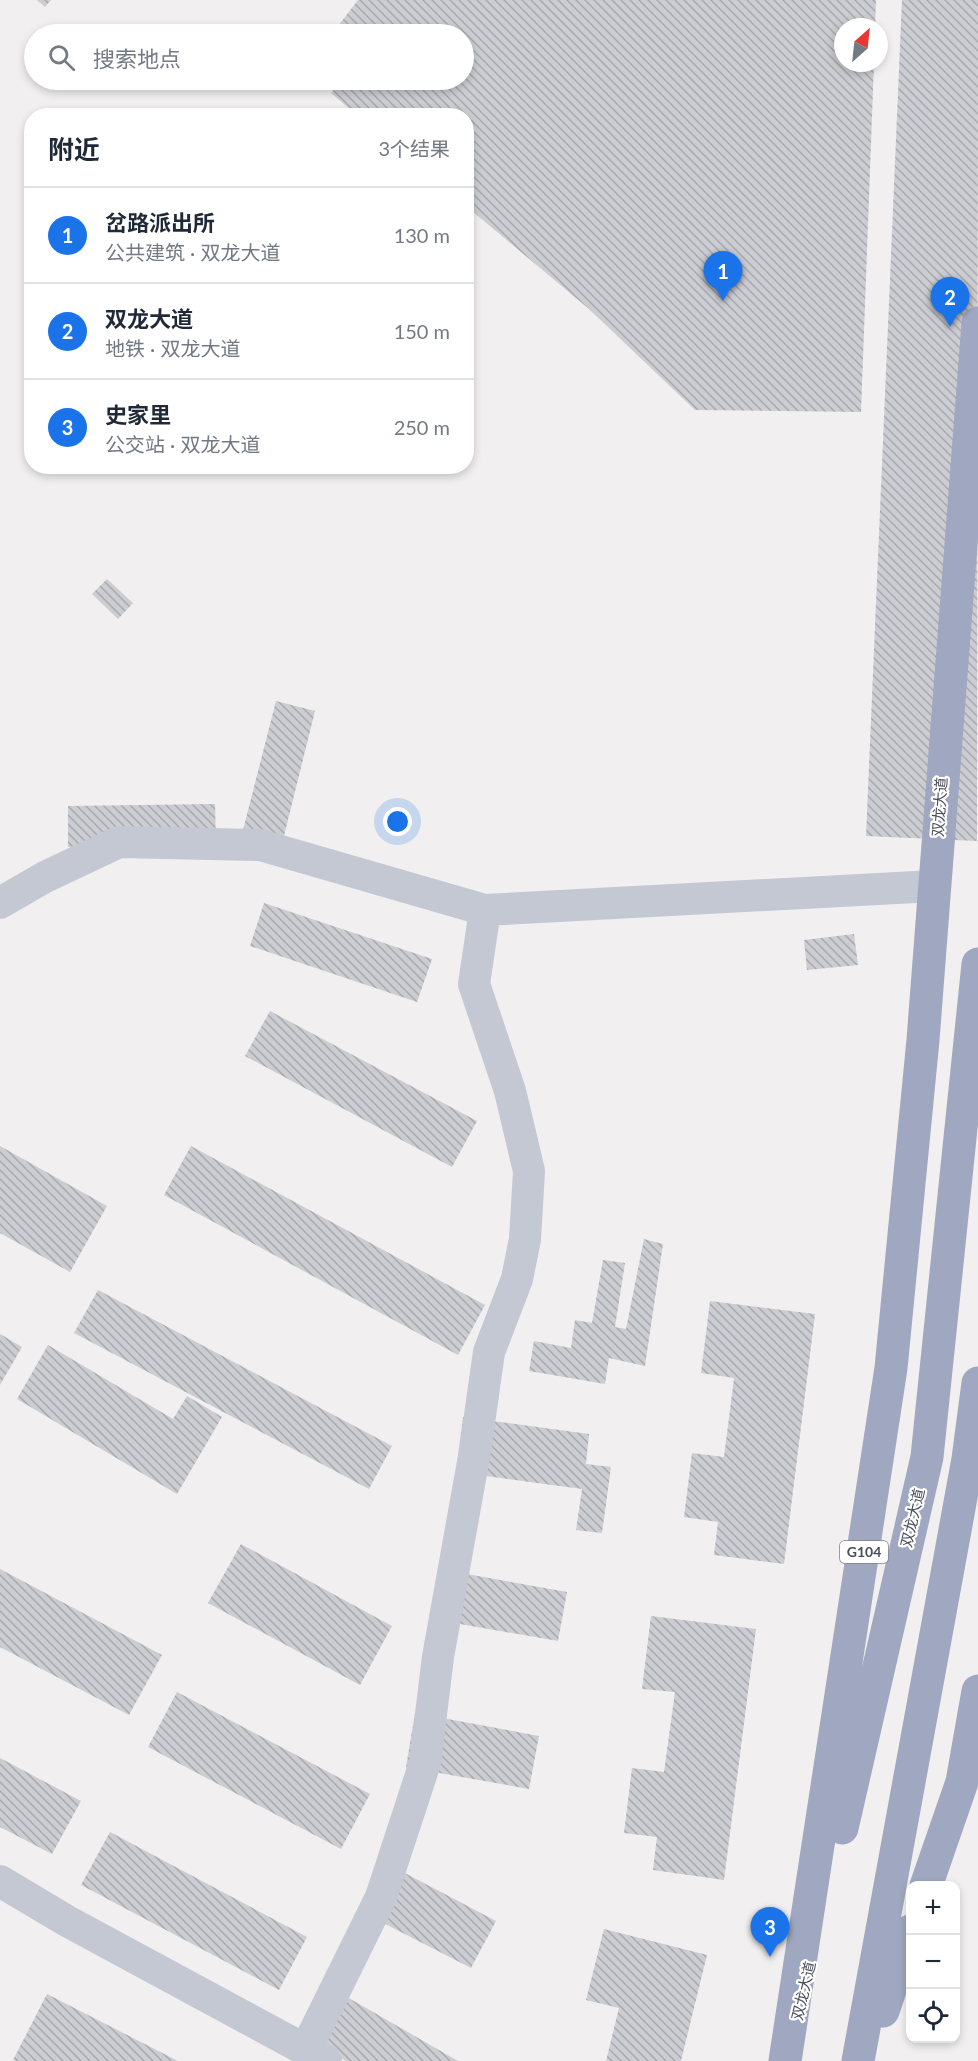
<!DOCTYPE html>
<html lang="zh">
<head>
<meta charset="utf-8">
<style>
  :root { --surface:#fff; --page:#f6f6f7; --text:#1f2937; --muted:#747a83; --line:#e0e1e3; --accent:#1a73e8 }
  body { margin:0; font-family:Lato,"Noto Sans SC",sans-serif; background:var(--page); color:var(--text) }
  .controls { position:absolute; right:18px; bottom:18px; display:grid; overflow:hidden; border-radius:12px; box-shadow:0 3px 9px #0003 }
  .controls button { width:54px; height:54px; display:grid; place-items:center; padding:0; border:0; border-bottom:2px solid var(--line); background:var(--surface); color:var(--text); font:30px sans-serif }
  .compass { position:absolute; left:834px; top:18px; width:54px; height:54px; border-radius:50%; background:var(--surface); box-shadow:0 3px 9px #0003; rotate:27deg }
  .you { position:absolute; left:398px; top:822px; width:21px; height:21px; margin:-15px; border:4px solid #fff; border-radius:50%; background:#1a73e8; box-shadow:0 0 0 9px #1a73e833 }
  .badge { display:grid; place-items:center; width:39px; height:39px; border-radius:50%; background:var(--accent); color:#fff; font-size:20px; font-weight:700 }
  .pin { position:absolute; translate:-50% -50px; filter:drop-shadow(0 2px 3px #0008) }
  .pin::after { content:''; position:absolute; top:32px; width:21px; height:18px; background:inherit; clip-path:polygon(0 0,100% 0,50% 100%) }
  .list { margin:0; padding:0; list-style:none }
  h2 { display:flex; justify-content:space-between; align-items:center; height:78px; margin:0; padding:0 24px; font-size:26px }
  h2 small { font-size:20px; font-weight:400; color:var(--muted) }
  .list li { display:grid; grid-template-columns:39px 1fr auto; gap:18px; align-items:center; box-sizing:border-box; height:96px; padding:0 24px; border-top:2px solid var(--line) }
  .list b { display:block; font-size:22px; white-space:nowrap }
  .list p { margin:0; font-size:20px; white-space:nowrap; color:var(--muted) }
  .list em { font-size:20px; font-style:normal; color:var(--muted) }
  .icon { flex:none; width:33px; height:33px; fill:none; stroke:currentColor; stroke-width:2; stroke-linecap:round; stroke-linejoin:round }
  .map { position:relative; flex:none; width:978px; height:2061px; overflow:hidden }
  .search { position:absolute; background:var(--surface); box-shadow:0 3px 9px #0003; left:24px; top:24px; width:450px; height:66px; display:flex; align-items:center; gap:15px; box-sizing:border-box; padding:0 21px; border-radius:33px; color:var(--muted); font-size:22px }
  .panel { position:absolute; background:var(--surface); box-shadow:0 3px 9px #0003; left:24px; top:108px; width:450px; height:366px; border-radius:24px }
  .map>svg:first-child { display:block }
</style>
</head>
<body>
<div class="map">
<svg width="978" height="2061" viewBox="0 0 978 2061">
  <defs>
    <pattern id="building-back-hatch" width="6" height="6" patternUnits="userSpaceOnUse" patternTransform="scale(1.5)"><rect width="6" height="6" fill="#cccdd2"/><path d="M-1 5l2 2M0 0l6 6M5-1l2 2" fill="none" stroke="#a8a9ad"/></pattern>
  </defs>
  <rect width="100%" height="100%" fill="#f1efef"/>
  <path fill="url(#building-back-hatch)" d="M37 0H51L45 7Z
    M358 0H876L875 27H843V63H874L861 412 695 410 589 309 466 206V116H358L331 93 342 80H464V34H332Z
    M902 0H978L977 841 866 836Z
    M107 579 133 603 118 619 92 594Z
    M276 701 315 711 282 844 242 834Z
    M215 804 216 844 68 847V806Z
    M264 903 432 959 417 1002 250 946Z
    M854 934 858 965 807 970 804 940Z
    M270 1011 477 1121 452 1167 245 1056Z
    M0 1146 107 1206 70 1272 0 1233Z
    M191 1146 485 1305 458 1355 164 1195Z
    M644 1239 663 1244 645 1366 609 1358 605 1384 529 1371 534 1341 571 1348 575 1320 592 1323 603 1260 625 1263 615 1327 626 1329Z
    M98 1290 392 1446 369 1489 74 1333Z
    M710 1301 815 1314 784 1564 714 1555 718 1522 684 1517 692 1453 724 1457 734 1378 701 1373Z
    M0 1334 22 1347 0 1385Z
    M48 1345 173 1419 187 1396 222 1417 177 1494 17 1399Z
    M463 1417 589 1434 586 1464 611 1467 602 1533 576 1530 582 1489 456 1472Z
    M241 1544 392 1626 360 1685 208 1603Z
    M0 1569 162 1655 129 1715 0 1647Z
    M439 1569 567 1592 558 1641 431 1619Z
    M651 1616 756 1629 724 1880 653 1870 657 1837 624 1833 632 1768 664 1772 675 1692 642 1689Z
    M177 1692 370 1794 341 1849 148 1747Z
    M415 1713 539 1736 529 1789 406 1767Z
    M0 1758 81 1801 52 1854 0 1827Z
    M110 1832 307 1937 279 1990 81 1885Z
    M384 1862 496 1921 471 1968 358 1910Z
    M604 1929 707 1955 681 2061H606L619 2008 586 2000Z
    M47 1994 178 2061H16L13 2060Z
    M347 1997 458 2061H346L318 2045Z"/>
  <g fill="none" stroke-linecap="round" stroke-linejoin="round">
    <path stroke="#c4c8d2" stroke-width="32" d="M0 903 45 877 119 842 260 845 485 910 934 886
      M0 1881 67 1921 326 2061
      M305 2051 381 1897 425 1763 438 1657 475 1451 489 1352 517 1279 525 1239 529 1171 510 1091 474 984 485 910"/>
    <path stroke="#9fa8c0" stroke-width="33" d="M842 1828 927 1457 978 964
      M926 1886 962 1782 978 1691
      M883 2011 910 1931
      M785 2061 891 1368 923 1040 978 323
      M858 2061 968 1459 978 1383"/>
  </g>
  <g text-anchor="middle" stroke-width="4.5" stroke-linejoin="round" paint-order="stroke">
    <rect fill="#fff" stroke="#80838b" stroke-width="1.5" x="840" y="1541" width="48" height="22" rx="4.5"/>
    <g font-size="14" font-weight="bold" fill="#494e59">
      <text x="864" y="1557">G104</text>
    </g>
    <g font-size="15" fill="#494e59" stroke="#fff">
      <text transform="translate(940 807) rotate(-86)" y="5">双龙大道</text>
      <text transform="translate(913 1518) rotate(-77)" y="5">双龙大道</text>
      <text transform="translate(804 1991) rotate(-77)" y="5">双龙大道</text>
    </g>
  </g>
</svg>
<div class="controls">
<button>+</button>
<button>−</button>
<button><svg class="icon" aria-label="locate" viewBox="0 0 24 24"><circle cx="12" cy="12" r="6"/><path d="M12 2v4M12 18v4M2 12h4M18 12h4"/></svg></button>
</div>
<svg class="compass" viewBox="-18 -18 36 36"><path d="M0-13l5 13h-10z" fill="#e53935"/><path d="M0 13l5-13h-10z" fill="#747a83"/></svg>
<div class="you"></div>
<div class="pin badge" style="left:723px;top:301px">1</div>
<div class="pin badge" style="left:950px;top:327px">2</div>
<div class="pin badge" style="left:770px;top:1957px">3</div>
<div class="search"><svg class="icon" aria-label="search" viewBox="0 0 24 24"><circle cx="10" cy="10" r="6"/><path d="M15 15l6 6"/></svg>搜索地点</div>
<section class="panel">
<h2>附近<small>3个结果</small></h2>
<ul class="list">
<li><span class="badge">1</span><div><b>岔路派出所</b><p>公共建筑 · 双龙大道</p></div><em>130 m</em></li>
<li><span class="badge">2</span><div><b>双龙大道</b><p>地铁 · 双龙大道</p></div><em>150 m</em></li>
<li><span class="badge">3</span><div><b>史家里</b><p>公交站 · 双龙大道</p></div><em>250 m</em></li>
</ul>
</section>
</div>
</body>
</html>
